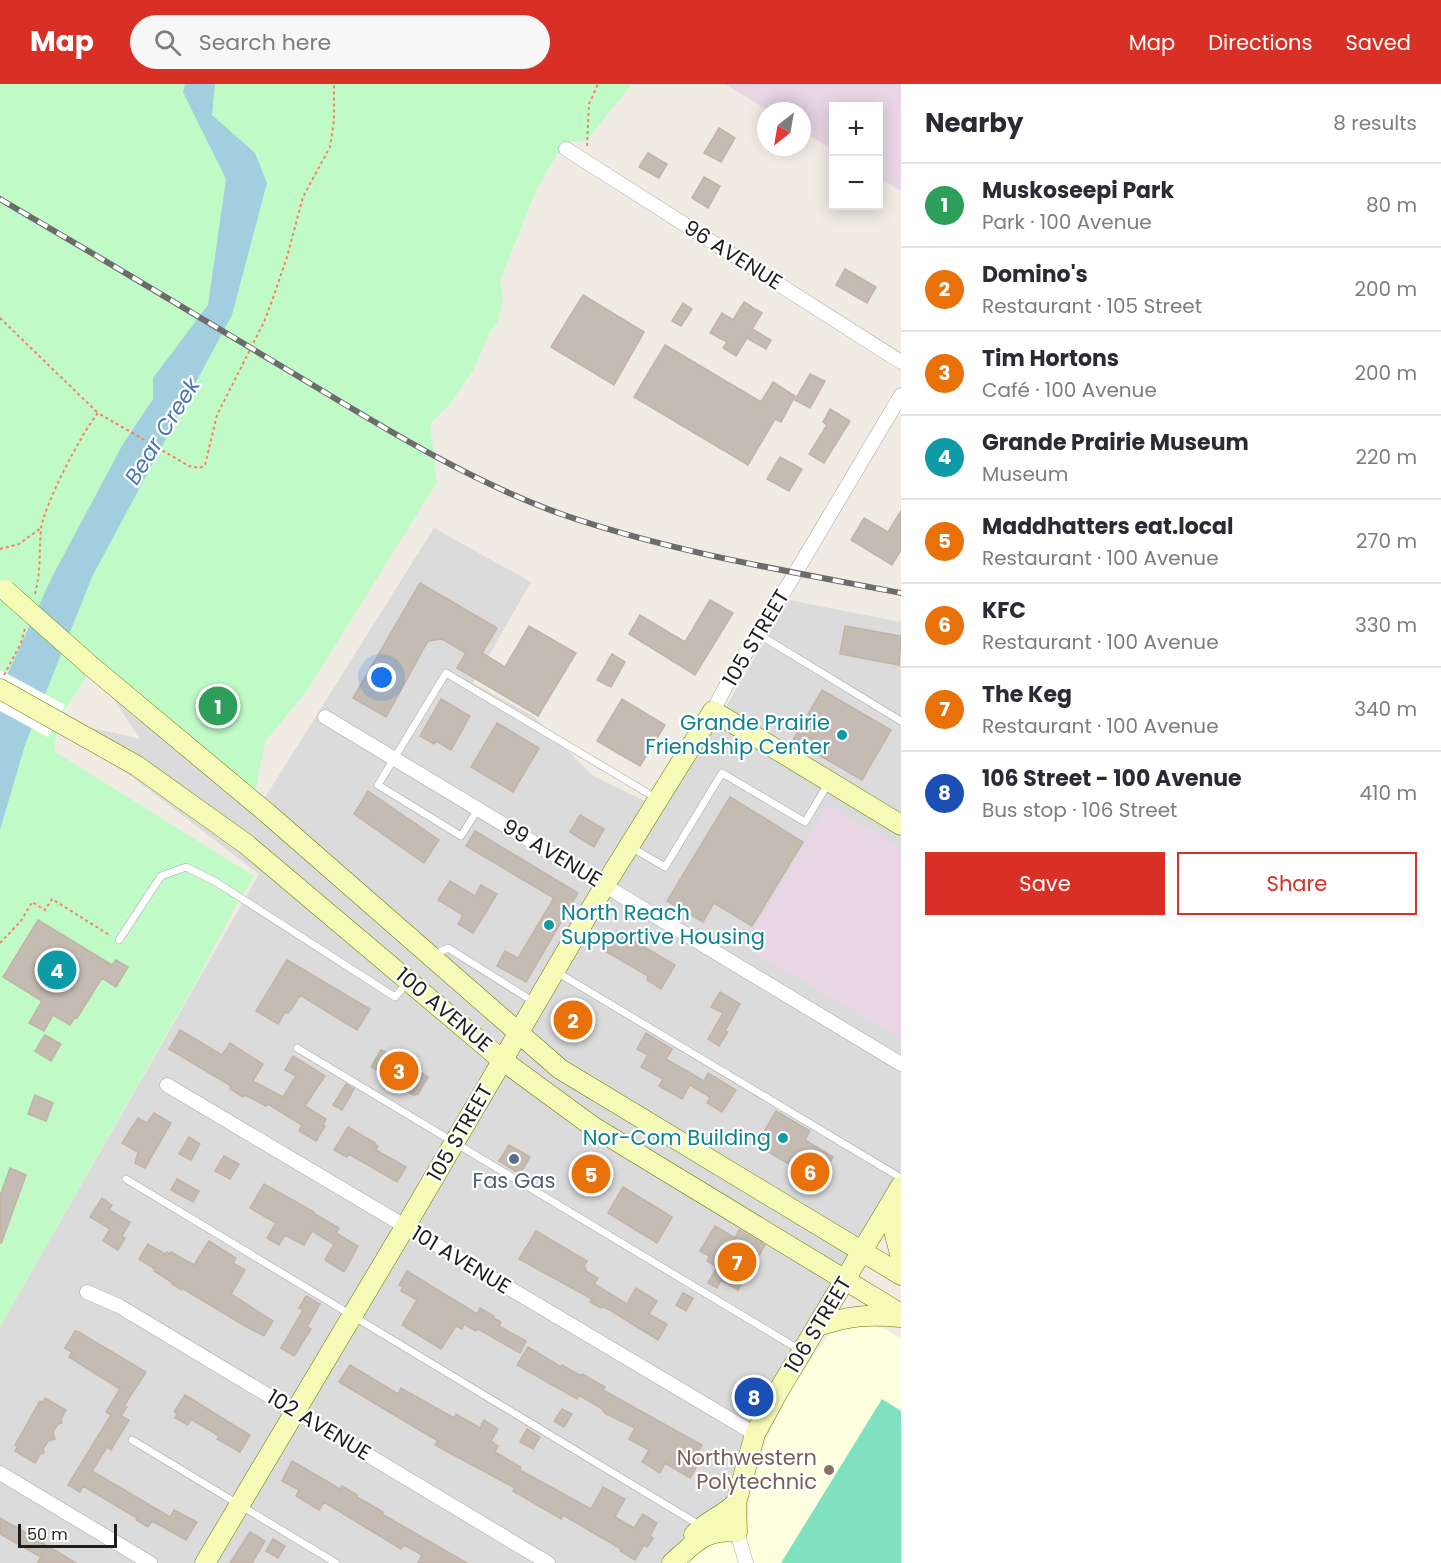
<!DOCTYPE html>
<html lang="en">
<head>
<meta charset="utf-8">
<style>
  :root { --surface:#fff; --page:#f7f7f7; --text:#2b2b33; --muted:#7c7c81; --line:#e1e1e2; --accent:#d93025 }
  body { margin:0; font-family:Poppins,sans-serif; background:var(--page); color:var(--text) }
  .controls { position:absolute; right:18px; top:18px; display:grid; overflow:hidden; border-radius:0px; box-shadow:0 3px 15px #0003 }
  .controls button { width:54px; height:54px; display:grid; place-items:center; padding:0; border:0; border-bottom:2px solid var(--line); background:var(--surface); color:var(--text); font:30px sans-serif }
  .compass { position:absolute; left:757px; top:18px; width:54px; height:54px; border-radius:50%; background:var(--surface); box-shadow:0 3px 15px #0003; rotate:211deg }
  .scale { position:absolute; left:18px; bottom:15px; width:99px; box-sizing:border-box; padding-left:6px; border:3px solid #1e1e1e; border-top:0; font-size:16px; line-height:21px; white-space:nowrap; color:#1e1e1e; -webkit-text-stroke:4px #fff; paint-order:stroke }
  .you { position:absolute; left:382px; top:594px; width:21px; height:21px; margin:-15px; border:4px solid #fff; border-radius:50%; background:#1a73e8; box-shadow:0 0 0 9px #1a73e833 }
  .badge { display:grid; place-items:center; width:39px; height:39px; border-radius:50%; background:var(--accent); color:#fff; font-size:20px; font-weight:700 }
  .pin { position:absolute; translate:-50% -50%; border:3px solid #fff; box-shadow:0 2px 6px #0006 }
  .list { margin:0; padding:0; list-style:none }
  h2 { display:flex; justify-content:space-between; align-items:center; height:78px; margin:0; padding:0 24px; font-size:26px }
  h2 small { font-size:20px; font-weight:400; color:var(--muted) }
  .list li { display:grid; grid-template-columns:39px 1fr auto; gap:18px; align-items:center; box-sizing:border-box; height:84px; padding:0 24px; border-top:2px solid var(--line) }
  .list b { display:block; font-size:22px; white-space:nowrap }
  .list p { margin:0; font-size:20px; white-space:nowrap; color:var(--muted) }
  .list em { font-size:20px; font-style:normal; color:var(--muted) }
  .actions { display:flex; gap:12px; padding:18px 24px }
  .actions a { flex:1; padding:14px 0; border:2px solid var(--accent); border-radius:0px; text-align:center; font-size:21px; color:var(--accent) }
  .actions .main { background:var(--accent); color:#fff }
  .icon { flex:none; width:33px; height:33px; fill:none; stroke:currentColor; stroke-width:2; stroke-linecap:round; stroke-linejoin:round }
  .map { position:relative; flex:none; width:901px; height:1479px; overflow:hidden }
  header { display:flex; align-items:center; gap:36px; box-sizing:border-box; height:84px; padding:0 30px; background:var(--accent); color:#fff }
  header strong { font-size:28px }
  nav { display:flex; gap:33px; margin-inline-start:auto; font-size:21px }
  .search { width:420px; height:54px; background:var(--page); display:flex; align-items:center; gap:15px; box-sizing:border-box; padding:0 21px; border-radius:33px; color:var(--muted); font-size:22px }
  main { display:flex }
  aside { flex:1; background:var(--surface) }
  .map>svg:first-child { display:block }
</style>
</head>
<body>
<header>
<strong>Map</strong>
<div class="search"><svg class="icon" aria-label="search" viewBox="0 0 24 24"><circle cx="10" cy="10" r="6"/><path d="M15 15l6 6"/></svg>Search here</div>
<nav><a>Map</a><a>Directions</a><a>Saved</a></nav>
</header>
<main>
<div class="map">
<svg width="901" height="1479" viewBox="0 0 901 1479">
  <rect width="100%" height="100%" fill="#f0ece4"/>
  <path fill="#dcdbdb" d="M434 444 531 498 473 599 533 632 593 692 658 723 718 636 789 516 901 538V1093L779 1306 736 1419 670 1479H0V1243L259 790 58 636 140 655 92 583 264 715Z"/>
  <path fill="#e9d6e4" d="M725 0H901V107L879 94 878 22H834L833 66 802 47V27H769Z
    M828 721 901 764V955L744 862Z"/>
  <path fill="#feffde" d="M871 1241 887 1246 901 1255V1479H689L707 1461 748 1448 750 1415 766 1356 788 1309 828 1252 840 1246 852 1242Z"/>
  <path fill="#c0fbc7" d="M0 0H632L587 56 564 59 537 104 500 197 503 215 498 237 490 248 473 287 449 321 430 340 437 398 306 608 265 658 255 708 92 584 58 636 54 667 254 792 234 825 196 898 0 1243Z"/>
  <path fill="#80e1c0" d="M882 1315 901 1327V1479H781Z"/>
  <path fill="#a3cedf" d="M185 0H215L212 31 255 69 267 99 232 231 92 493 25 661 0 746V606L52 493 123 360 153 315V294L208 221 226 95 183 8Z"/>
  <path fill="#fff" d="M0 586 65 621 48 653 0 627Z"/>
  <path fill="#c4bcb3" stroke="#c2b3a6" stroke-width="1.5" d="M719 44 735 54 721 78 704 69Z
    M648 69 667 80 659 94 639 83Z
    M704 93 720 102 708 124 692 114Z
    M845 185 876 203 867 219 836 201Z
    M583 211 644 248 614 301 551 263Z
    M744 218 762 229 752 245 771 256 766 265 747 254 736 272 723 264 727 258 710 249 722 229 733 236Z
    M683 219 692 225 681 242 672 237Z
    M665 261 761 318 773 298 795 312 781 338 775 335 748 381 634 313Z
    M810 290 825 297 810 324 795 316Z
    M830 325 850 337 824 379 809 370 827 341 823 338Z
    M780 373 802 385 789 407 767 395Z
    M901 427V466L892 481 851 456 864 434 888 448Z
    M420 499 497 544 482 569 505 583 529 542 576 569 538 632 457 584 466 569 442 555 428 557 386 633 353 614Z
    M710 516 733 529 695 591 629 550 640 531 685 558Z
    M845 542 901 552 899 581 840 570Z
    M612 570 625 578 611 603 597 596Z
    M822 606 891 646 862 696 793 656Z
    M441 615 470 632 451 666 436 657 434 660 420 652Z
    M622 615 665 641 640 682 597 657Z
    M497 639 539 664 513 708 471 683Z
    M368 707 439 756 424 779 354 730Z
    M730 713 803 758 752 842 714 819 703 838 667 817Z
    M580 731 604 745 594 763 570 748Z
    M475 747 578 809 526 898 497 882 505 867 518 874 554 814 466 762Z
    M450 797 475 812 481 801 497 810 473 849 458 840 463 831 438 816Z
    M38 836 112 881 116 876 128 883 116 903 102 894 77 934 75 933 70 941 53 931 44 947 29 939 42 917 3 893Z
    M617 847 675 881 661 905 647 896 648 892 605 867Z
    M287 876 370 925 357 946 300 911 292 924 288 929 285 928 278 940 256 927Z
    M720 908 740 920 725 947 728 948 719 962 708 955 723 929 711 923Z
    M571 916 591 929 576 955 571 956 556 947 555 943Z
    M180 946 222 971 230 959 263 980 253 997 283 1013 296 992 285 986 293 972 325 992 305 1022 326 1035 323 1041 325 1042 316 1057 299 1047 302 1041 268 1020 266 1022 245 1011 243 1013 230 1005 231 1002 169 965Z
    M646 949 672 965 666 975 704 997 708 989 736 1006 722 1028 707 1019 710 1013 690 1001 682 1015 659 1002 663 995 641 983 648 971 637 965Z
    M45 951 61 960 51 977 35 967Z
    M381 966 411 980 412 983 428 993 418 1010 413 1011 399 1003 400 1000 371 983Z
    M346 1000 354 1005 342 1026 333 1021Z
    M35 1011 53 1019 46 1037 28 1030Z
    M776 1027 810 1047 805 1056 833 1073 812 1110 792 1098 798 1085 756 1061Z
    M154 1029 171 1039 145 1084 135 1079 138 1068 122 1059 138 1034 147 1039Z
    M348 1043 375 1059 374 1060 378 1062 376 1066 406 1083 397 1098 349 1070 347 1073 334 1066Z
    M189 1053 200 1060 191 1076 179 1070Z
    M509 1061 530 1073 520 1090 499 1077Z
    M224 1072 239 1080 230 1095 215 1087Z
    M10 1084 26 1091 1 1160 0 1112Z
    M177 1095 199 1107 193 1118 171 1106Z
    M264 1100 314 1128 313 1129 339 1144 336 1149 358 1162 344 1188 325 1176 334 1160 312 1147 304 1161 285 1151 279 1161 267 1154 276 1139 250 1124Z
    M623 1103 672 1133 657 1159 608 1129Z
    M102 1114 112 1121 109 1126 130 1138 122 1152 125 1154 118 1166 103 1157 110 1145 90 1133Z
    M715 1142 735 1154 739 1146 765 1161 738 1206 721 1196 717 1204 708 1199 717 1183 707 1177 709 1172 700 1167Z
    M536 1147 587 1177 584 1182 586 1184V1187L598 1194 594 1200 627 1220 636 1204 657 1217 649 1230 667 1240 658 1256 608 1225 603 1223 601 1224 590 1218 592 1215 519 1175Z
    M209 1157 236 1174 233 1179 245 1186 231 1210 273 1237 264 1252 245 1242 182 1204 181 1206 172 1200 173 1199 154 1187 155 1185 139 1175 148 1160 165 1170 167 1168 169 1170 171 1168 194 1181Z
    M407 1187 477 1230 480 1224 494 1232 493 1234 501 1238 499 1242 526 1257 520 1269 478 1245 476 1247 464 1240 462 1245 456 1242 441 1265 402 1241 417 1216 401 1207 403 1203 399 1201Z
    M683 1209 693 1214 686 1227 676 1221Z
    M306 1212 320 1220 307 1243 311 1245 294 1272 281 1264 303 1226 299 1224Z
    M75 1247H77L146 1288 124 1322 127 1323 121 1332 129 1336 111 1366 107 1363 92 1387 170 1433 174 1426 197 1438 186 1456 152 1437 148 1443 136 1436 137 1434 83 1402 80 1408 68 1401 111 1331 106 1328 120 1305 69 1273 72 1268 65 1264Z
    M528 1263 561 1283 562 1281 581 1292 582 1290 605 1303 603 1306 702 1361 696 1371 702 1374 690 1394 665 1379 660 1389 642 1378 649 1366 629 1355 635 1344 606 1330 603 1327 604 1326 579 1311 577 1315 517 1281Z
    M350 1281 398 1310 401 1304 454 1334 456 1330 480 1344 484 1336 498 1345 491 1357 498 1362 495 1368 521 1383 520 1386 591 1425 603 1403 625 1415 615 1433 634 1444 643 1430 657 1439 650 1452 653 1454 647 1463 644 1461 635 1476 620 1467 621 1465 563 1431 561 1435 513 1407 515 1404 435 1361 438 1357 339 1298Z
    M185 1311 250 1351 240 1368 217 1355 219 1352 191 1335 188 1341 175 1334 177 1330 174 1328Z
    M45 1314 66 1326 61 1335 62 1339 58 1340 53 1348 55 1355 48 1357 43 1365 44 1369 40 1370 35 1379 15 1367 18 1362 15 1361 40 1317 42 1319Z
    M562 1325 572 1330 564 1343 554 1337Z
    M527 1345 540 1353 533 1365 520 1358Z
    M292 1377 340 1405 342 1402 357 1411V1413L383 1428 382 1430 467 1479H418L422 1471 404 1461 401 1465 324 1418 319 1426 296 1412 299 1406 282 1397Z
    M0 1434 26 1449 27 1448 38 1454 41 1458 76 1479H37L41 1473 0 1450Z
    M250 1448 265 1457 252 1479H230Z
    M273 1455 285 1462 278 1474 266 1467Z"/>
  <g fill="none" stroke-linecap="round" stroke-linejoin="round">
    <g stroke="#a5a5a5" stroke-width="8">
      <path id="lane" d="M758 550 901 637
        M478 725 461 752 378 701 446 589 656 714
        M631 763 665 783 722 689 805 738 828 700
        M119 856 161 792 186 783 216 798 395 913 408 898
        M433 871 448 864 534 918
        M555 887 901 1094
        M297 964 800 1266
        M126 1095 701 1442
        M132 1356 336 1479"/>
    </g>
    <g stroke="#a5a5a5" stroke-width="15">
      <path id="street" d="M566 65 901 278
        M713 627 727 600 796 488 901 311
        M325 633 901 980
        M167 1001 755 1350
        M87 1208 119 1222 548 1479
        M0 1389 150 1479
        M737 1448 746 1479"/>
    </g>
    <g stroke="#677902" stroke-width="21">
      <path id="secondary" d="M92 583 267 729 560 985 901 1191
        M0 605 137 682 246 760 502 976 592 1042 901 1230
        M896 1119 892 1139 901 1174
        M818 1242C849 1232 867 1230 900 1233
        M694 1451C706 1437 722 1433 736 1419
        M205 1479 405 1143 605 801 713 627 901 741
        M672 1479C694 1460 705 1444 737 1448L736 1419 755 1350 779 1306 901 1102"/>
    </g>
    <path stroke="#fe7d67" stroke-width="2" stroke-dasharray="3 3" stroke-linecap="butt" d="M587 62 589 20 598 0
      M0 234 98 329
      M0 465 19 460 41 444
      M35 510C41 488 39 467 41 445 44 421 82 348 98 329L189 382 200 384 205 381 217 331 264 238 272 217 287 173 303 113 330 63 334 36V0
      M4 591 21 559 25 544
      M0 859 21 837 32 818 45 826 52 815 111 852"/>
    <use href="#lane" stroke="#fff" stroke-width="7"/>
    <use href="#street" stroke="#fff" stroke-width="14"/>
    <use href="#secondary" stroke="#f5fbb6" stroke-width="20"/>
    <g stroke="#6c6c6c" stroke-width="6">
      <path id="rail" d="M0 115C99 173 198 232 296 291 381 342 467 396 561 430 671 468 787 487 901 509"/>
    </g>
    <use href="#rail" stroke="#fff" stroke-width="4" stroke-dasharray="11" stroke-linecap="butt"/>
    <g stroke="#677902" stroke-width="21" stroke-linecap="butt">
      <path id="secondary-bridge" d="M5 506 92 583"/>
    </g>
    <use href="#secondary-bridge" stroke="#f5fbb6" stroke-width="20"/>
  </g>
  <g fill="#0f9aa8" stroke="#fff" stroke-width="2">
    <circle cx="842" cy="651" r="6"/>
    <circle cx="549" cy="841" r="6"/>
    <circle cx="783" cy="1054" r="6"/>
  </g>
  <circle fill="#5c6f8a" stroke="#fff" stroke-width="2" cx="514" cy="1075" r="6"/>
  <circle fill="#8d6e63" stroke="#fff" stroke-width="2" cx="829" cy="1386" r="6"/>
  <g text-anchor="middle" stroke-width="4.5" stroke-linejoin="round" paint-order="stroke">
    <g font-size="21" fill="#1e1e1e" stroke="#fff">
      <text transform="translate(733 171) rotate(32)" y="7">96 AVENUE</text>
      <text transform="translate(756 554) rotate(-59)" y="7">105 STREET</text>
      <text transform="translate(552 769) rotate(31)" y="7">99 AVENUE</text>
      <text transform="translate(444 926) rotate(40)" y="7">100 AVENUE</text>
      <text transform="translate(460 1049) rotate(-60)" y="7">105 STREET</text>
      <text transform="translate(461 1176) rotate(31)" y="7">101 AVENUE</text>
      <text transform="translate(818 1241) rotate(-59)" y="7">106 STREET</text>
      <text transform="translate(319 1341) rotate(31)" y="7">102 AVENUE</text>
    </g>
    <g font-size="21" fill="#0d838f" stroke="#fff" text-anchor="end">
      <text x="830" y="646">Grande Prairie<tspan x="830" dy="24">Friendship Center</tspan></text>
      <text x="561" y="836" text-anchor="start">North Reach<tspan x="561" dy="24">Supportive Housing</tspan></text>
      <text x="771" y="1061">Nor-Com Building</text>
    </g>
    <g font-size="21" fill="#4e5e75" stroke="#fff">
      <text x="514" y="1104">Fas Gas</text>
    </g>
    <g font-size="21" fill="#785e54" stroke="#fff" text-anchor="end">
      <text x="817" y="1381">Northwestern<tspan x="817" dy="24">Polytechnic</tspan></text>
    </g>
    <g font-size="22" font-style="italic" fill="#4878b1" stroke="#fff">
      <text transform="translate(162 347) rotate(-58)" y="8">Bear Creek</text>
    </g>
  </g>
</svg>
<div class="controls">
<button>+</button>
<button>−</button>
</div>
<svg class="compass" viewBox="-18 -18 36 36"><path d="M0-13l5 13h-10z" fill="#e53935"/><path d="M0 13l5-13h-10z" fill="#7c7c81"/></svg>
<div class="scale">50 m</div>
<div class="you"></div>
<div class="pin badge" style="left:218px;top:622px;background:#2e9e5b">1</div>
<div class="pin badge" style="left:573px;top:936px;background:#e8710a">2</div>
<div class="pin badge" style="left:399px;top:987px;background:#e8710a">3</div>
<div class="pin badge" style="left:57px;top:886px;background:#0f9aa8">4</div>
<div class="pin badge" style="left:591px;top:1090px;background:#e8710a">5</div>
<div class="pin badge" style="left:810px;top:1088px;background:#e8710a">6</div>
<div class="pin badge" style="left:737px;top:1178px;background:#e8710a">7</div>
<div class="pin badge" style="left:754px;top:1313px;background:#1a4fb4">8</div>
</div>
<aside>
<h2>Nearby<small>8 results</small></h2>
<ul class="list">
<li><span class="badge" style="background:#2e9e5b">1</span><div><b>Muskoseepi Park</b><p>Park · 100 Avenue</p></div><em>80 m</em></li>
<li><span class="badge" style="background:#e8710a">2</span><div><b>Domino's</b><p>Restaurant · 105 Street</p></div><em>200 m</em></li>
<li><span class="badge" style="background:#e8710a">3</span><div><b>Tim Hortons</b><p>Café · 100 Avenue</p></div><em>200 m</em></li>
<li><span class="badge" style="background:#0f9aa8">4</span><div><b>Grande Prairie Museum</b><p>Museum</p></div><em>220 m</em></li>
<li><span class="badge" style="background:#e8710a">5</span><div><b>Maddhatters eat.local</b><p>Restaurant · 100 Avenue</p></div><em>270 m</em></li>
<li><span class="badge" style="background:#e8710a">6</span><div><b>KFC</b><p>Restaurant · 100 Avenue</p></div><em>330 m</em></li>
<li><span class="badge" style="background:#e8710a">7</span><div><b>The Keg</b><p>Restaurant · 100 Avenue</p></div><em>340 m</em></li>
<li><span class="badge" style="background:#1a4fb4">8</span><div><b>106 Street - 100 Avenue</b><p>Bus stop · 106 Street</p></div><em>410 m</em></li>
</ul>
<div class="actions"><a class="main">Save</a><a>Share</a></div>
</aside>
</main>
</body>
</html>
